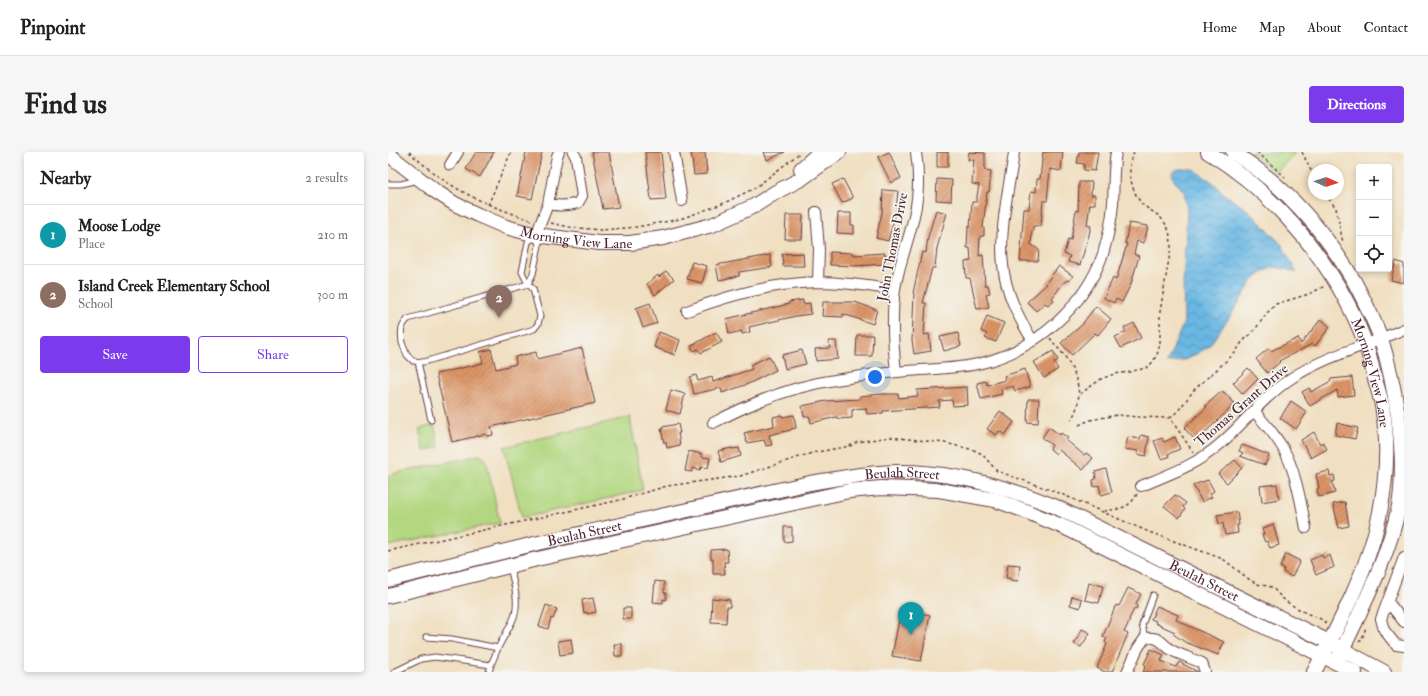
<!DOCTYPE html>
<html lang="en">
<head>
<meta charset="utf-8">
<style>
  :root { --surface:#fff; --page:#f6f6f6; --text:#202124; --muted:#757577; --line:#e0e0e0; --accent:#7c3aed }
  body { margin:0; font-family:"IM FELL Double Pica",serif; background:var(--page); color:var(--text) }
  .controls { position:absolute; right:12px; top:12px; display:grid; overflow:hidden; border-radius:4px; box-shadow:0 2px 6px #0003 }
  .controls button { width:36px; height:36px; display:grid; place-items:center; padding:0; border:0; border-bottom:1px solid var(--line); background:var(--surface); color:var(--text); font:20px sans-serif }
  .compass { position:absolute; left:920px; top:12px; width:36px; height:36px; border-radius:50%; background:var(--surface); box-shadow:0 2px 6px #0003; rotate:93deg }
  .you { position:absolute; left:487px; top:225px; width:14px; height:14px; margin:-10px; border:3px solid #fff; border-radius:50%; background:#1a73e8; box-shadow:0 0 0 6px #1a73e833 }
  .badge { display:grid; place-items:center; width:26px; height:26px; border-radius:50%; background:var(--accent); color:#fff; font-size:13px; font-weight:700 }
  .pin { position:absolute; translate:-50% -33px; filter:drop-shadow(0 1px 2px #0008) }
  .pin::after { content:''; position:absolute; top:21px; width:14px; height:12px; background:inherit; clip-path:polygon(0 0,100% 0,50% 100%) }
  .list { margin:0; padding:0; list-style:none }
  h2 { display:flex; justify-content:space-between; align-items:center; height:52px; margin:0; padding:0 16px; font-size:17px }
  h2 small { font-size:13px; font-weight:400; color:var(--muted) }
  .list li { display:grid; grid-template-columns:26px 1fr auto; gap:12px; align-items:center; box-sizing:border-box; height:60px; padding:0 16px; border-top:1px solid var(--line) }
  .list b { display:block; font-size:15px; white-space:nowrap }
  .list p { margin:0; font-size:13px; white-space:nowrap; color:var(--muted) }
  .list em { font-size:13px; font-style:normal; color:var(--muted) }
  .actions { display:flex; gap:8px; padding:12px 16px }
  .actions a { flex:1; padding:9px 0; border:1px solid var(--accent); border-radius:4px; text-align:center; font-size:14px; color:var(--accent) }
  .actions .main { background:var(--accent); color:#fff }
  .icon { flex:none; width:22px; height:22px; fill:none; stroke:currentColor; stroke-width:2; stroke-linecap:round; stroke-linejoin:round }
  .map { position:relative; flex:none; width:1016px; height:520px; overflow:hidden; border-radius:4px }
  header { display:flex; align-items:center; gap:24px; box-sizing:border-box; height:56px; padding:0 20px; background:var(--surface); border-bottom:1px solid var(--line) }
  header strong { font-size:19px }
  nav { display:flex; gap:22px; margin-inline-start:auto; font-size:14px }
  .intro { display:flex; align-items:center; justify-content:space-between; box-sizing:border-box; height:96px; padding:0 24px }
  h1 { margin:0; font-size:28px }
  .button { padding:10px 18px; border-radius:4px; background:var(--accent); color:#fff; font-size:14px; font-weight:700 }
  main { display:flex; gap:24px; padding:0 24px }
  aside { flex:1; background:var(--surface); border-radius:4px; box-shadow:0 2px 6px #0003 }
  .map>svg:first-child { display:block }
</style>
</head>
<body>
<header>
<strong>Pinpoint</strong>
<nav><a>Home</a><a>Map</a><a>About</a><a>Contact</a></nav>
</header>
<div class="intro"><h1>Find us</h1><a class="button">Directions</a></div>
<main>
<aside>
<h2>Nearby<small>2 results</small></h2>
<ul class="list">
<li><span class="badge" style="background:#0f9aa8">1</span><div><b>Moose Lodge</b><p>Place</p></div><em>210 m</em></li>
<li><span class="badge" style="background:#8d6e63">2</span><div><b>Island Creek Elementary School</b><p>School</p></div><em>300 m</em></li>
</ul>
<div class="actions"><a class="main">Save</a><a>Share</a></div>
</aside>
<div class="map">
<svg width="1016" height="520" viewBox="0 0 1016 520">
  <defs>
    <pattern id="park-crowns" width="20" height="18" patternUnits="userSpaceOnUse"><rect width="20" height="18" fill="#b2d780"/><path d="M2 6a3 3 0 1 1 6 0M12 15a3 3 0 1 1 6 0" fill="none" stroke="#9bb86f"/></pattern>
    <pattern id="water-waves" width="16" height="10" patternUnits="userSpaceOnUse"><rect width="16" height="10" fill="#69b7e3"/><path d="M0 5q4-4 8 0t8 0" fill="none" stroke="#5894b8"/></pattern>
    <pattern id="building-hatch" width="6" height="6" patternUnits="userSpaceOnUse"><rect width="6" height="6" fill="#dc9466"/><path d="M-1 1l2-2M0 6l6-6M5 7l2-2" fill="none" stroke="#b47854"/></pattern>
  </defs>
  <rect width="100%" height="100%" fill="#f6f6f2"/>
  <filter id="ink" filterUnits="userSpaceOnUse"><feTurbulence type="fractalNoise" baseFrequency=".025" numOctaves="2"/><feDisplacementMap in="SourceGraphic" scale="8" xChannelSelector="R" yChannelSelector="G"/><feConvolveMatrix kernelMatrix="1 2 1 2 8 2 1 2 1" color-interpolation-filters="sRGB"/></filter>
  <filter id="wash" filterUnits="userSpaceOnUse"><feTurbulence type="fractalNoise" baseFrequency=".012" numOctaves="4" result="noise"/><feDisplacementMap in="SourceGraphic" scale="16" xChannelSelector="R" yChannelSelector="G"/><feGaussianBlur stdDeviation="0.9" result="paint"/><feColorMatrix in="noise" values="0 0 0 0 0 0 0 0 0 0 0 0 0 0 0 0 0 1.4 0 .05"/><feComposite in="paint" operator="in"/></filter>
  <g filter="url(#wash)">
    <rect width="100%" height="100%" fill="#f0dfc0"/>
    <path fill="#b2d780" stroke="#7e7b56" d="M242 265 255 338 134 366 116 295Z
      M92 303 98 308 112 371 0 394V323Z"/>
    <path fill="url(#park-crowns)" stroke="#7e7b56" d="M862 0H908L888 21Z
      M46 273 51 295 36 299 31 277Z"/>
    <path fill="url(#water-waves)" stroke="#5a6b87" d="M791 17H805L827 32 837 43 862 60 894 93 909 121 898 117 886 115 875 120 865 128 841 166 820 195 800 207 779 211 796 170 795 132 799 58 796 40 785 26 784 20Z"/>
    <g id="blocks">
      <path fill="url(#building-hatch)" d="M88 0H106L92 25 78 17Z
        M138 0H154L144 47 129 44Z
        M204 0H221L231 55 215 57Z
        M257 0H273L278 47 263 48Z
        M303 0H317L319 22 306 23Z
        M376 0H397L379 8Z
        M501 0 513 26 503 31 490 5Z
        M549 0H560V15H549Z
        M581 0 597 1V18L603 19 601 40H599L595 76H596V84H592L591 104 595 103 597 133H600L602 141 598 142 601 155 589 157 582 126H578L577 110 583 109 582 96H579L580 75H582L584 50H588L591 33 584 32 586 8H580Z
        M655 0H675L673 19 662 17 659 49H655L653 74H645V79H644L643 92 651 98 650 109H632L636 57H641L643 39 648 40 649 27H652Z
        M691 0H710L707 19 696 18V12L689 11Z
        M455 27 465 46 454 51 444 32Z
        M549 27 564 28 563 49 548 48Z
        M691 30H704L703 43H707V52H702L699 73 703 74 701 83 692 113 680 110 682 104 676 102 680 87 683 88 688 58 690 59Z
        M495 38 510 39 508 60 500 89 488 86 494 61Z
        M548 58 559 61 549 96 547 116H544L535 151H538L536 183 541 182 543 199 526 202 524 188 526 142 525 141 534 100 538 101 540 85Z
        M450 61H463V73H466V82L449 81Z
        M398 63H415L414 87H397Z
        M741 71 760 74 756 91 749 89 746 102 751 104 743 132 734 150 728 147 726 151 716 146 725 126 728 128 739 92H737Z
        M442 100 465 101V103L497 101V112L468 114 442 113Z
        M415 101 416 114H395L394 102Z
        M382 103 384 115 351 120V124L331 128 328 113Z
        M1008 109 1016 112V131L1003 128Z
        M304 110 319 114 314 131 299 127Z
        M671 114 685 124 681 129 679 128 678 130 677 129 664 146 666 148 660 153 657 151 648 159 639 150 659 132 658 131Z
        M278 119 286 127 267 143 259 132 270 123 271 125Z
        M415 148V152L422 151 423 162 408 164 361 175 362 180 354 182V179L341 182 338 167 401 152V150Z
        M435 150H467L489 158 485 172 455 162V165L434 164Z
        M262 151 269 171 255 176 248 156Z
        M708 154 723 167 710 183 707 181 684 203 673 191 696 171H695Z
        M599 164 616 171 608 190 597 186 599 182 593 179Z
        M933 167 942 175 927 194 924 192 891 209 892 210 879 221 868 207 881 196 883 199 910 186 913 192Z
        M746 171 753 186 733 196 727 185 738 180 736 176Z
        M271 180 292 188 287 203 266 195Z
        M328 180 334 190 313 201 310 197 306 199 303 194Z
        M570 181 573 194 556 199 552 185Z
        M469 183H485L484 204H468Z
        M441 189H448L450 207 428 209 427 197 442 196Z
        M194 196 207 251 103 275 105 283 99 284 98 282 64 290 48 222 95 211 92 200 103 197 108 217 128 212 127 205 148 200 149 207Z
        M414 198 418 212 397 217 394 203Z
        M665 199 670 208 666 211 670 217 656 226 646 210Z
        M381 204 388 218 360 232 334 241 333 236 306 242 302 225 308 223 310 229 324 225 325 230 364 217 362 213Z
        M860 216 870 227 855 242 845 231Z
        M637 217 642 235 627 239 625 234 613 237 614 242 593 247 589 231 598 229 599 233 617 228 616 224Z
        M964 225 966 243 950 245 949 238 922 254 914 240 921 236 923 240 943 229 942 227Z
        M579 235 580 253 565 254 564 248 551 249 552 255 495 259V261L479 262 478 256 466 257V258H464V266L450 267 449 265 423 271 421 264 416 265 414 254 438 249 472 247V244L493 242H510L511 246 530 244 529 238Z
        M283 238 297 242 292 262 278 258Z
        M833 240H836L847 252 808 289 796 276 819 255 817 254Z
        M640 247H651L650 271 639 270Z
        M903 249 919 260 908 277 892 266Z
        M612 259 626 270 617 283 611 279 608 283 599 277Z
        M394 263V265L406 263 408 276 403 277V278L381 283 384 293 378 294 376 288 359 291 356 281 386 274 385 265Z
        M949 271 970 276 967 287 947 283Z
        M290 272 292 281H290L292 293 279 296 278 290 276 291 273 277H275L274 275Z
        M661 275 672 283 673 281 680 286 678 288 696 303 698 301 705 306 695 318 671 298 668 302 662 297 664 293 654 286Z
        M926 280 932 292 935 290 939 297 923 306 913 288Z
        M753 283 761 285 758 304 749 302 750 299 737 297 740 285 752 287Z
        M787 285 792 297 780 302 781 305 773 307 766 289 774 286 776 290Z
        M854 293 881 303 877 313 852 304 855 301 851 299Z
        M344 296V297L351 296 353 304 333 310 330 299Z
        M301 299 314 302V305L322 306 320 316 313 315 312 318 305 316 304 320 297 319Z
        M847 308 854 316 839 331 830 322Z
        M718 317 724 340 713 343 711 333 706 335 705 328 708 327 707 320Z
        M941 319 942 324 946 323 947 329 944 330 947 341 931 345 929 337 931 336 928 322Z
        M820 328 826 339 822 342 824 345 814 350 805 333Z
        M889 332 891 347 874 350 872 334Z
        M787 343 798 351 795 355 797 357 791 366 776 354Z
        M957 350 961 374 951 376 945 352Z
        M849 360 851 373H849L850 381 837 383 835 371 831 372 829 363Z
        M885 372 891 393 882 396 879 389 877 390 874 383 876 382 874 377Z
        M396 375H404V389L396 390Z
        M339 397 340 410H336L337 422H325V407H323V398Z
        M898 402 912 409 904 425 895 420 896 417 892 415Z
        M934 403 935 406 942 403 946 415 928 423 922 408Z
        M620 412 632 413 630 429 622 428V426H618Z
        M267 429 276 430V441H278V448L275 447V451L265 450Z
        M701 431 715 434 711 451 697 448Z
        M740 436 753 442 748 452 749 456 746 457 741 467 742 468 736 480 740 482 724 520H717L709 516 719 492 717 490 719 486 715 484 728 453 731 454Z
        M684 444 694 447 692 456 682 453Z
        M205 446 208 460 199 462V460L196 461 194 448Z
        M324 446 342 448V455H339L338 471 323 470Z
        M158 453 169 457 165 467 163 466 160 477 151 474Z
        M769 454 790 463 788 468 836 490 830 503 797 490 785 482 787 480 767 471 768 469 763 467Z
        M235 456H243V467H235Z
        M513 457 542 463 533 509 504 504Z
        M694 477 702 481 693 495 686 492Z
        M183 487 185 501 172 503 170 489Z
        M226 492H234V504H227Z
        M763 497 776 503 773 509 788 515 791 510 810 520H755L758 513 756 512Z"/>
    </g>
  </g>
  <g filter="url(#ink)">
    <use href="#blocks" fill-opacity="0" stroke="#633c41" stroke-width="1"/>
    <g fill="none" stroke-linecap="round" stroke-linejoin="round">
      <g stroke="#633c41" stroke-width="7">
        <path id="lane" d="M0 32H13L30 28
          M14 191 19 203 25 209 36 210 146 177 150 172 152 164 145 137 140 132 134 120 140 90 148 83 151 93 145 122 140 132 20 167C12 175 13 180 14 191
          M30 210 43 268
          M38 485 64 487 110 496C115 485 124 473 127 462 131 447 125 429 122 415
          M757 486 754 473 765 443
          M6 520 33 507 47 505 103 513 110 496
          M101 520 103 513"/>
      </g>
      <g stroke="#633c41" stroke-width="12">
        <path id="street" d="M286 0 294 49
          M626 1C621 37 611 76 615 113 618 141 630 165 645 189
          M62 13 70 0
          M160 52C170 54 180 54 190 51L194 44 188 5 185 0
          M428 60 431 97 430 130
          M148 83 160 52 169 4 171 0
          M299 159C341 143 386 131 431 130 457 130 482 134 507 138
          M508 220C505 193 503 165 507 137 511 112 521 88 526 64 531 43 531 21 528 0
          M866 259C878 273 891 287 899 304 909 326 913 352 918 376
          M325 271C363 251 404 234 447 228 471 224 495 221 519 219 544 217 570 217 594 211 649 197 696 155 715 102 720 85 724 68 725 51 726 34 725 17 728 0
          M753 334C780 323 808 313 831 293 855 273 875 245 902 227 937 204 978 194 1016 177
          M1016 405 993 467 996 478 1008 493 1016 494
          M1000 450 1016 470
          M739 520 750 496 757 486C776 484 773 494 787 500 796 504 805 507 814 511L817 520"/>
      </g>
      <g stroke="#633c41" stroke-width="16">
        <g id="secondary">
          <path id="s1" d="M820 0C889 42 950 116 978 193 982 204 984 216 987 227 990 238 994 249 995 260 1001 294 998 331 991 365 980 417 951 473 926 520"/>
          <path d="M845 0C896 33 936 78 966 129 976 148 986 167 993 187 1001 212 1006 237 1010 263 1014 293 1016 324 1011 354 1000 407 974 456 951 505"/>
          <path id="s2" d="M0 2 47 39 67 52 90 63 118 75 148 83 211 91H242L275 86 324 73 366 54 388 40 413 27 451 0"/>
          <path d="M413 17 432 0"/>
          <path id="s3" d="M0 428 146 392 422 331C445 327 468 323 491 321 551 316 611 332 666 354L933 486 996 520"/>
          <path d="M0 444 149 407 461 339 493 336 551 338 607 348 635 358 678 376 967 520"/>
        </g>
      </g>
      <path stroke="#633c41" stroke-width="1.5" stroke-dasharray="3 3" stroke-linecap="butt" d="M21 0C35 12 49 25 65 34 89 49 116 59 143 68
        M869 0 897 25
        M914 0 926 25
        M937 42 948 56 955 91
        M100 53 123 0
        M163 71 181 75 212 78 248 75 292 67 334 52 367 36 413 0
        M662 186C666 192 671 197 676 203 690 224 697 246 683 268
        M692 242 713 227 726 222 741 220 758 216 765 210 770 200 772 191V160L783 95C783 82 780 73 771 64 766 60 760 57 755 53 745 42 741 26 742 12 742 8 745 4 746 0
        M782 266 790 259 806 238 847 201 854 190 866 179 879 161 888 152 921 142 937 134
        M691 273 702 268 729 263 750 265 782 266 805 300
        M716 359C731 357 741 357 749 342
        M0 399 232 348 279 334 352 324 424 301 462 294 469 290 502 285 557 291 586 298 594 302 609 319 671 341 761 380 835 407 862 428 869 432 884 435 894 446 902 452 918 461 935 468 938 472
        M971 490 974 487 978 475"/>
      <use href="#lane" stroke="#fff" stroke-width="5"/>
      <use href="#street" stroke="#fff" stroke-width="10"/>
      <use href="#secondary" stroke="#fff" stroke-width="14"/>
    </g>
  </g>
  <g text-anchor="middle" stroke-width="3.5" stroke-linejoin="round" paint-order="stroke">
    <g font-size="14" fill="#4a1f2b" stroke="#f6f6f2">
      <text dy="5" stroke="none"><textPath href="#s2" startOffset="211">Morning View Lane</textPath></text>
      <text transform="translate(504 95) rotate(-79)" y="5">John Thomas Drive</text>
      <text dy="5" stroke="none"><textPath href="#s1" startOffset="282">Morning View Lane</textPath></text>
      <text transform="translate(853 253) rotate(-41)" y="5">Thomas Grant Drive</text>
      <text dy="5" stroke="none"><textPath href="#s3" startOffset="526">Beulah Street</textPath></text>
      <text dy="5" stroke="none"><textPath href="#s3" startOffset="202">Beulah Street</textPath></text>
      <text dy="5" stroke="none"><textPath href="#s3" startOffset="850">Beulah Street</textPath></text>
    </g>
  </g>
</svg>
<div class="controls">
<button>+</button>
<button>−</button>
<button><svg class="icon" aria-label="locate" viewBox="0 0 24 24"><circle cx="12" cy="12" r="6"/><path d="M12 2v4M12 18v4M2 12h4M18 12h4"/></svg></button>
</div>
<svg class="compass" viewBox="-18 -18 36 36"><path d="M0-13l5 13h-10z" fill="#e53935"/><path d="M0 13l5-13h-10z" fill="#757577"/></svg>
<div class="you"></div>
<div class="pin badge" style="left:523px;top:483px;background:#0f9aa8">1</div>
<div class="pin badge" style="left:111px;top:166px;background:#8d6e63">2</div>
</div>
</main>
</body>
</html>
